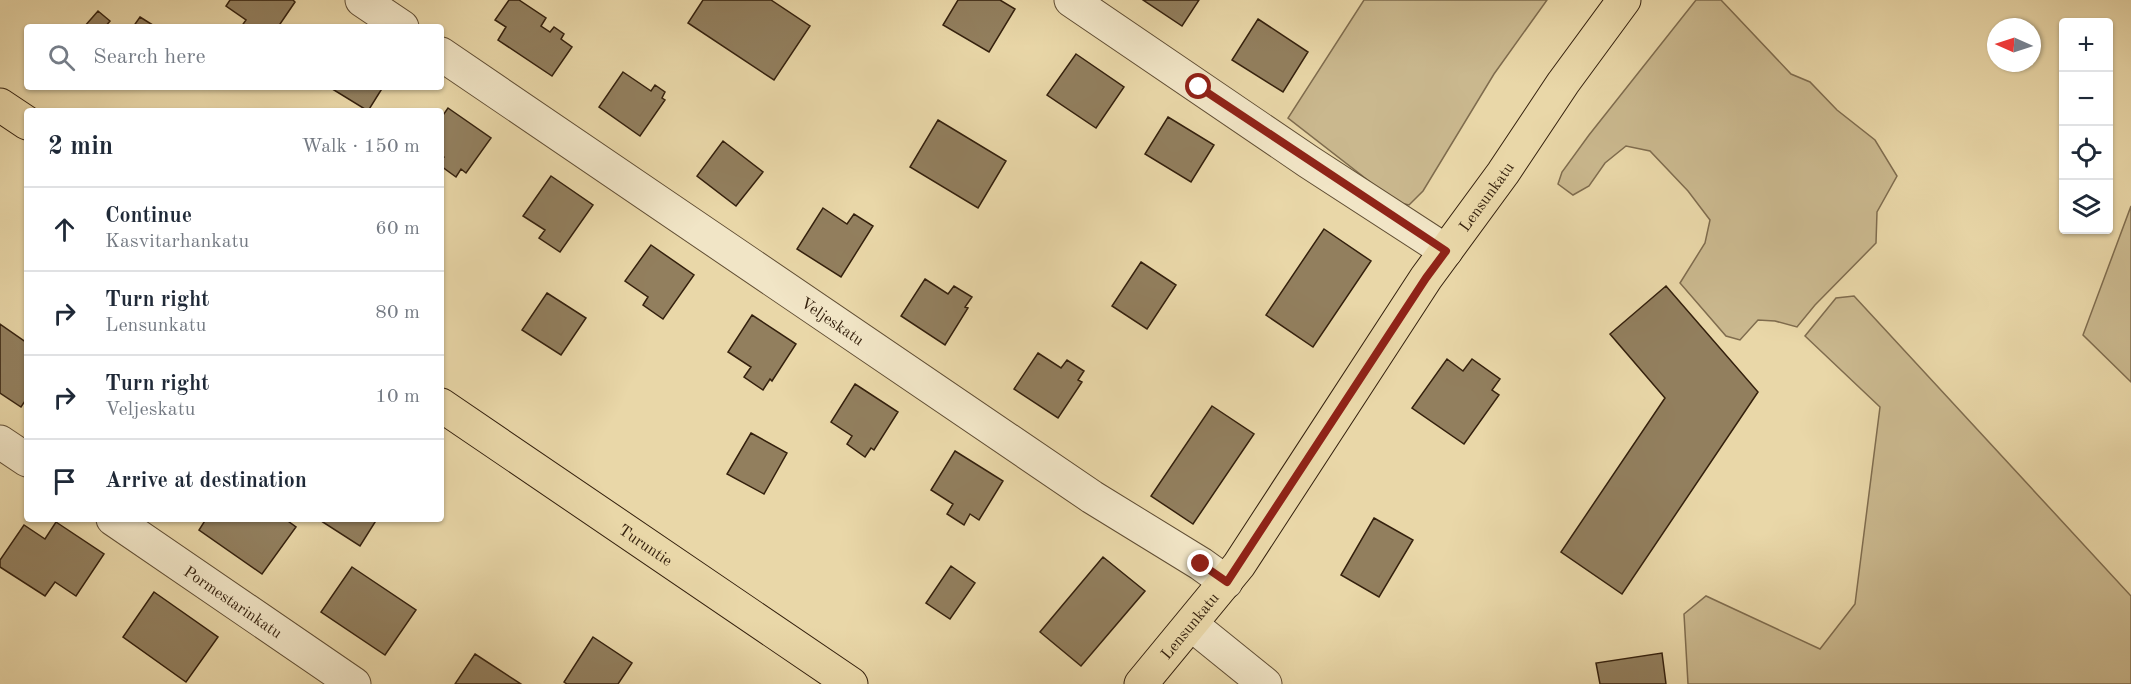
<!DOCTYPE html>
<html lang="en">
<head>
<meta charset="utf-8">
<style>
  :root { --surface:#fff; --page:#f6f6f7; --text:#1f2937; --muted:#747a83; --line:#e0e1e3 }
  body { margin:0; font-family:"Old Standard TT",serif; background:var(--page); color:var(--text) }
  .controls { position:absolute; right:18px; top:18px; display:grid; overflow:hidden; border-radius:6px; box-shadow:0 2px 4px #0004 }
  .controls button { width:54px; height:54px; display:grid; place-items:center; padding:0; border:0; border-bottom:2px solid var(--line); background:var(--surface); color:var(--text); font:30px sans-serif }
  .compass { position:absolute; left:1987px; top:18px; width:54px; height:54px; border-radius:50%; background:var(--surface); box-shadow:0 2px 4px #0004; rotate:273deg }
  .stop { position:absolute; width:18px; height:18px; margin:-14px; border:4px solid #8f2418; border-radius:50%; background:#fff }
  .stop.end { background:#8f2418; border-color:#fff; box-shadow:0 2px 6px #0008 }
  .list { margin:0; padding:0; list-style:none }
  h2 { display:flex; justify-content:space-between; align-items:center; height:78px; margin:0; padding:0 24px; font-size:26px }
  h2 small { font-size:20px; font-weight:400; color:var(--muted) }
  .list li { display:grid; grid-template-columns:39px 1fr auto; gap:18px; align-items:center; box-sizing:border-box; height:84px; padding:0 24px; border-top:2px solid var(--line) }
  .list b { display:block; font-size:22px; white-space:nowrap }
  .list p { margin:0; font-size:20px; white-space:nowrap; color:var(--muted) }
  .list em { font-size:20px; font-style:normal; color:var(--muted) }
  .icon { flex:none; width:33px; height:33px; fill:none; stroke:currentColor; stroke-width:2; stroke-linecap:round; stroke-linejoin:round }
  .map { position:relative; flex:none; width:2131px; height:684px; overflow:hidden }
  .search { position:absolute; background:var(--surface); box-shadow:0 2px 4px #0004; left:24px; top:24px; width:420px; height:66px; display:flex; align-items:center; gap:15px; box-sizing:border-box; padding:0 21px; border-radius:6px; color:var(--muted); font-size:22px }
  .panel { position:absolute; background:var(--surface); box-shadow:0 2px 4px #0004; left:24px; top:108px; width:420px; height:414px; border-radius:6px }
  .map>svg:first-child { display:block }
</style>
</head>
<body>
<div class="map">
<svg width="2131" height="684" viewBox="0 0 2131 684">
  <rect width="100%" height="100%" fill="#e9d7a8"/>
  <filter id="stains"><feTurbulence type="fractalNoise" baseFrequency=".00333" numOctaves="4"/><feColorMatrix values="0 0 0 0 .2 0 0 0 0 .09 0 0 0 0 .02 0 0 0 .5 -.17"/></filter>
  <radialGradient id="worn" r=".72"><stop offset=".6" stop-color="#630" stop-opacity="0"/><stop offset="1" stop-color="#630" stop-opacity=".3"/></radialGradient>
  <path fill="#cab88e" stroke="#7f6c4e" stroke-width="1.5" d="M1364 0H1547L1494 74 1423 191 1409 205 1396 202 1288 118Z
    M1696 0H1721L1791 74 1810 82 1837 110 1875 140 1897 176 1877 212 1876 243 1815 305 1797 327 1775 321 1758 320 1740 340 1726 336 1680 283 1705 243 1710 220 1688 191 1650 151 1626 146 1605 163 1589 186 1573 195 1558 184 1562 172 1589 135Z
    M2131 206V382L2083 335Z
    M1854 296 2131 596V684H1688L1684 614 1706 596 1820 649 1855 604 1880 407 1805 336 1836 298Z"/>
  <path fill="#927f5e" stroke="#34200d" stroke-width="1.5" d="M230 0H293L295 2 278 27H241L246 20 226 6Z
    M509 0H519L546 18 541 26 550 32 554 27 564 34 561 39 572 47 552 76 498 40 506 27 495 20Z
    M703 0H771L810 26 774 80 688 23Z
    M958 0H1000L1015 9 989 52 943 25Z
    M1143 0H1199L1182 26Z
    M98 11 110 21 105 27H84Z
    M140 17 156 27H133Z
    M1258 19 1308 52 1283 92 1232 60Z
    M1076 54 1124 87 1096 128 1047 95Z
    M623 72 651 91 655 85 665 92 662 98 665 100 640 136 599 107Z
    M329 87H383L368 111Z
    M448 108 491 138 466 173 461 169 456 177 441 166V160L444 157 441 155V118Z
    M1168 117 1214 145 1191 182 1145 154Z
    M938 120 1006 161 978 208 910 167Z
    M723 141 763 172 736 206 697 176Z
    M551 176 593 205 560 252 539 238 545 230 523 216Z
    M823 208 847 224 854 214 873 226 841 277 797 249Z
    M1324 229 1371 261 1313 347 1266 315Z
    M651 245 694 275 663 319 643 305 648 297 625 281Z
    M1141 262 1176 285 1147 329 1112 306Z
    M925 279 948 294 954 286 972 297 965 307 968 308 945 345 901 316Z
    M1666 286 1758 392 1622 594 1561 552 1665 398 1610 334Z
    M547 293 586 318 561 355 522 330Z
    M752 315 796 344 772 381 770 379 763 390 744 377 751 367 728 352Z
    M0 324 27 343V398L21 407 0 393Z
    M1038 353 1061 368 1067 360 1084 371 1078 380 1082 382 1058 418 1014 389Z
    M1447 359 1463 371 1472 359 1500 379 1492 390 1499 395 1464 444 1412 408Z
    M855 384 898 412 874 450 871 448 865 457 847 444 852 436 831 422Z
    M1212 406 1254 434 1193 524 1151 496Z
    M751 433 787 453 764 494 727 474Z
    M955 451 1003 481 979 520 970 514 964 525 947 514 953 504 931 490Z
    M1374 518 1413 540 1379 597 1341 575Z
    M206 519H285L296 527 262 574 199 530Z
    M318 519H377L360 546Z
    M56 522 104 554 76 596 55 582 45 596 0 567V560L24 525 45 539Z
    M1103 557 1145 591 1081 666 1040 632Z
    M951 566 975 583 950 619 926 603Z
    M352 567 416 610 385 655 321 612Z
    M154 592 218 637 186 682 123 637Z
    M593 637 632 663 618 684H567L564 682Z
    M1662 653 1666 684H1600L1596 663Z
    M475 654 521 684H455Z"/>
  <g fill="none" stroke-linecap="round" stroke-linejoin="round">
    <g stroke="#614e34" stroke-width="35">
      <g id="minor">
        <path d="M362 0 402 27"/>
        <path d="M1071 0 1309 162 1446 251"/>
        <path id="s1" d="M441 54 1092 497 1201 564 1226 582"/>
        <path d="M0 442 27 460"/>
        <path id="s2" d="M113 519 354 684"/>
        <path d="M1192 625 1265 684"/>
      </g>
    </g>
    <g stroke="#34200d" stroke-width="35">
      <g id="major">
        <path id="s3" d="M1141 684 1239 565 1426 278 1503 173 1563 83 1624 0"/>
      </g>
    </g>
    <g stroke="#34200d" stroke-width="35">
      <g id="highway">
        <path d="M0 105 27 123"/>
        <path id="s4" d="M441 405 851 684"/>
      </g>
    </g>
    <use href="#minor" stroke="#f1e5c6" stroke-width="33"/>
    <use href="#major" stroke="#e9d7a8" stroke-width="33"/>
    <use href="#highway" stroke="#e9d7a8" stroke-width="33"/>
  </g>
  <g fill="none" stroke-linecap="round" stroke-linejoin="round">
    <path stroke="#8f2418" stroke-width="8" d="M1199 87 1446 251 1426 278 1227 582 1201 564"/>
  </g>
  <g text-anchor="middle" stroke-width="4.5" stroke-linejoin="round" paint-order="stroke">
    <g font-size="16" fill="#34200d" stroke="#f1e5c6">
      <text dy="6" stroke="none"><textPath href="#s3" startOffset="598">Lensunkatu</textPath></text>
      <text dy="6" stroke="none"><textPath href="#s1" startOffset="474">Veljeskatu</textPath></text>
      <text dy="6" stroke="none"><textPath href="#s4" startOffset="248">Turuntie</textPath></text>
      <text dy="6" stroke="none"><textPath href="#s2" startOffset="146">Pormestarinkatu</textPath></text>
      <text dy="6" stroke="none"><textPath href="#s3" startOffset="76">Lensunkatu</textPath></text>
    </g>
  </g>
  <rect width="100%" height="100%" filter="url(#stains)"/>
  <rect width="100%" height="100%" fill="url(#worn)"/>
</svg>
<div class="controls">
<button>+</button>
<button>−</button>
<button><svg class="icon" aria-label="locate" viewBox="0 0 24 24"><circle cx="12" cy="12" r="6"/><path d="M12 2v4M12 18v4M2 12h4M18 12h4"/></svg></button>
<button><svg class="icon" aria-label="layers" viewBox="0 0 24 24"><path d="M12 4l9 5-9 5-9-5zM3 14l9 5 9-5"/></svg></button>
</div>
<svg class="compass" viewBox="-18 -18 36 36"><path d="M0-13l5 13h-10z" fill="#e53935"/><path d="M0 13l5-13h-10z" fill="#747a83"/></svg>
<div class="stop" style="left:1199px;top:87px"></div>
<div class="stop end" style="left:1201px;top:564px"></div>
<div class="search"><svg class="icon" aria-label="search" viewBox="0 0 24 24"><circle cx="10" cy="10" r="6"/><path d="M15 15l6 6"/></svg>Search here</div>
<section class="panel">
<h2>2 min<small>Walk · 150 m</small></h2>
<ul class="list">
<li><svg class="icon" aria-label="ahead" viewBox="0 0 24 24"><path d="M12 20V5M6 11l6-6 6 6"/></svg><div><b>Continue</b><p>Kasvitarhankatu</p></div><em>60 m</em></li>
<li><svg class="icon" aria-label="right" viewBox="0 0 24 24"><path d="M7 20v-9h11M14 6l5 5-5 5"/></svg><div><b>Turn right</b><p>Lensunkatu</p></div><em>80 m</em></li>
<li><svg class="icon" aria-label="right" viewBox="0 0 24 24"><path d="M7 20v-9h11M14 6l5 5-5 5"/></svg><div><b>Turn right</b><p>Veljeskatu</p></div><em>10 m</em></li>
<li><svg class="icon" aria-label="arrive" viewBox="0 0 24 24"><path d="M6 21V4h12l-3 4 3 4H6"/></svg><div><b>Arrive at destination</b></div></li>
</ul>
</section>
</div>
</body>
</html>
